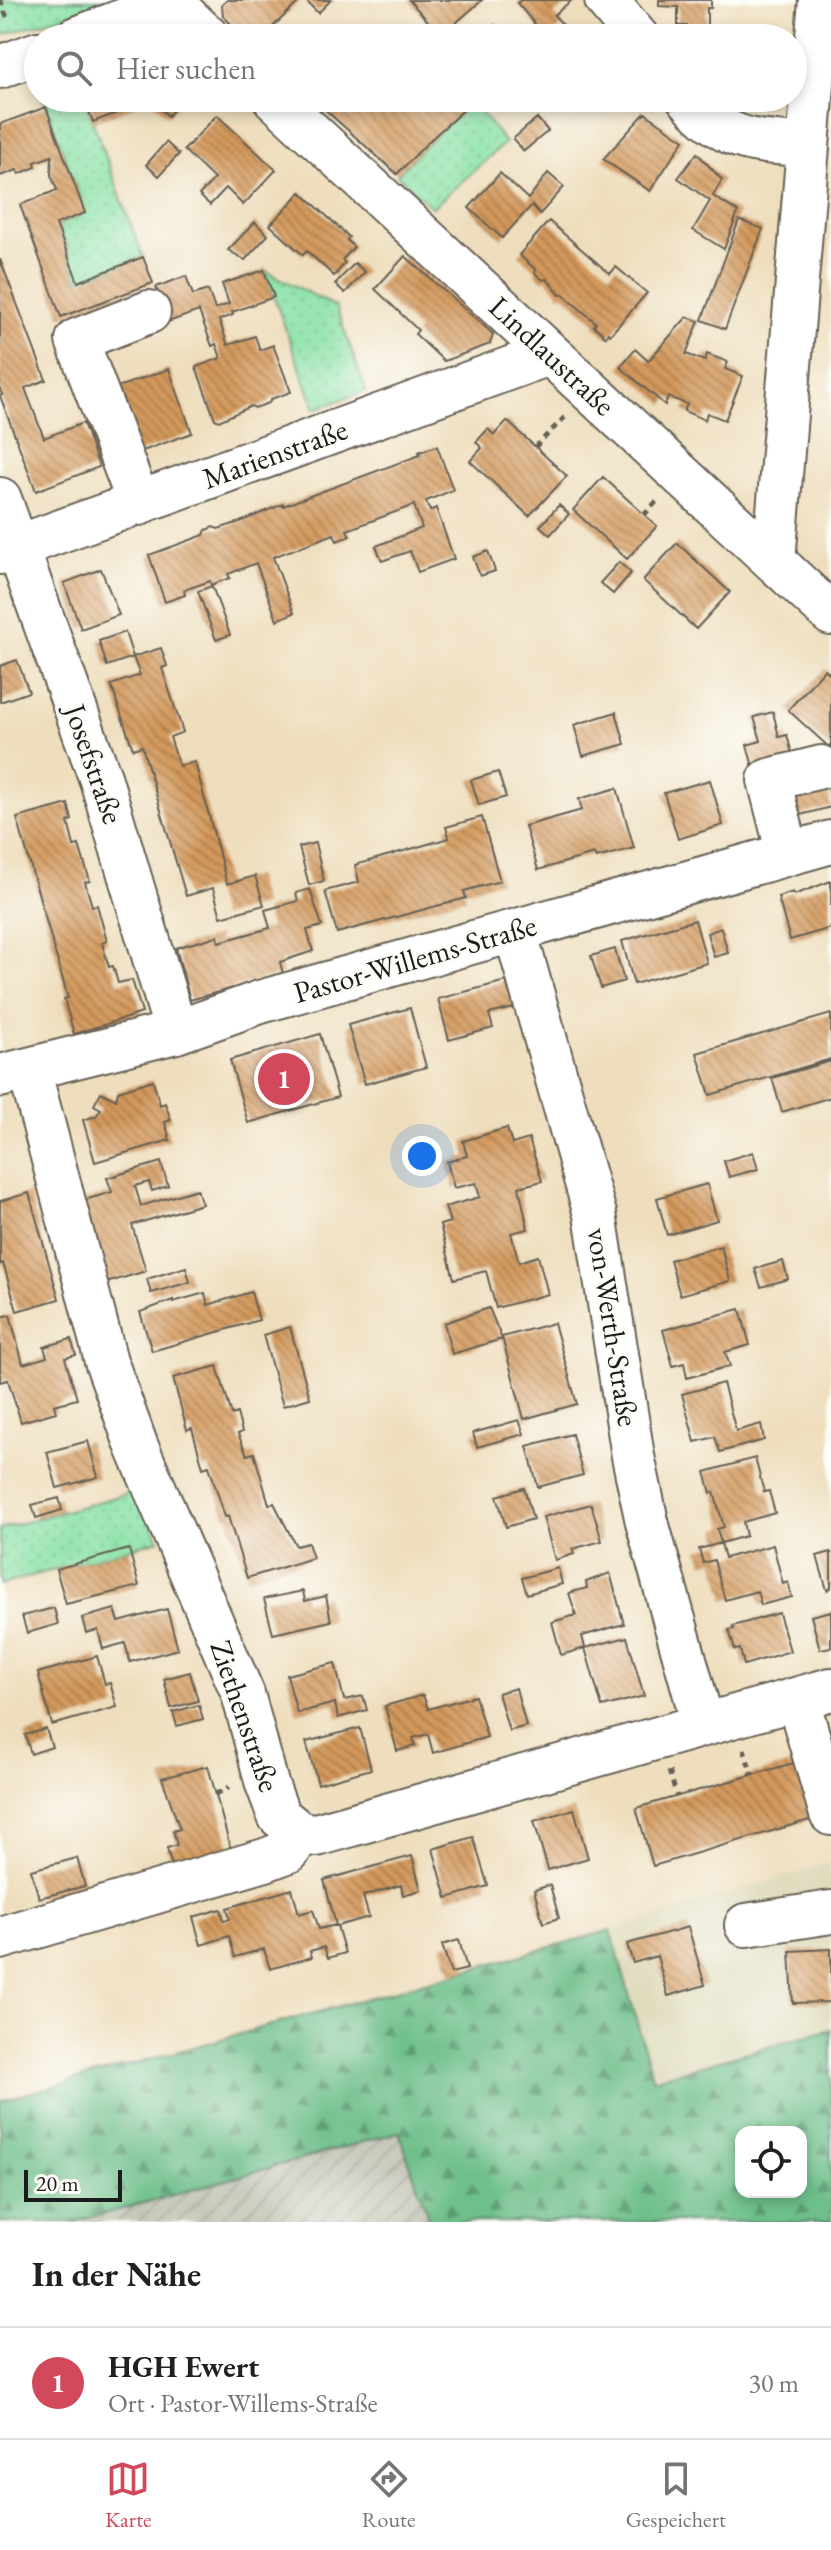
<!DOCTYPE html>
<html lang="de">
<head>
<meta charset="utf-8">
<style>
  :root { --surface:#fff; --page:#f6f6f6; --text:#202124; --muted:#757577; --line:#e0e0e0; --accent:#d1495b }
  body { margin:0; font-family:"EB Garamond",serif; background:var(--page); color:var(--text) }
  .controls { position:absolute; right:24px; bottom:24px; display:grid; overflow:hidden; border-radius:16px; box-shadow:0 4px 12px #0003 }
  .controls button { width:72px; height:72px; display:grid; place-items:center; padding:0; border:0; border-bottom:2px solid var(--line); background:var(--surface); color:var(--text); font:40px sans-serif }
  .scale { position:absolute; left:24px; bottom:20px; width:98px; box-sizing:border-box; padding-left:8px; border:4px solid #1c1c1c; border-top:0; font-size:22px; line-height:28px; white-space:nowrap; color:#1c1c1c; -webkit-text-stroke:6px #fdfcf7; paint-order:stroke }
  .you { position:absolute; left:422px; top:1156px; width:28px; height:28px; margin:-20px; border:6px solid #fff; border-radius:50%; background:#1a73e8; box-shadow:0 0 0 12px #1a73e833 }
  .badge { display:grid; place-items:center; width:52px; height:52px; border-radius:50%; background:var(--accent); color:#fff; font-size:26px; font-weight:700 }
  .pin { position:absolute; translate:-50% -50%; border:4px solid #fff; box-shadow:0 2px 8px #0006 }
  .list { margin:0; padding:0; list-style:none }
  h2 { display:flex; justify-content:space-between; align-items:center; height:104px; margin:0; padding:0 32px; font-size:34px }
  h2 small { font-size:26px; font-weight:400; color:var(--muted) }
  .list li { display:grid; grid-template-columns:52px 1fr auto; gap:24px; align-items:center; box-sizing:border-box; height:112px; padding:0 32px; border-top:2px solid var(--line) }
  .list b { display:block; font-size:30px; white-space:nowrap }
  .list p { margin:0; font-size:26px; white-space:nowrap; color:var(--muted) }
  .list em { font-size:26px; font-style:normal; color:var(--muted) }
  .icon { flex:none; width:44px; height:44px; fill:none; stroke:currentColor; stroke-width:2; stroke-linecap:round; stroke-linejoin:round }
  .map { position:relative; flex:none; width:831px; height:2222px; overflow:hidden }
  .search { position:absolute; background:var(--surface); box-shadow:0 4px 12px #0003; left:24px; right:24px; top:24px; height:88px; display:flex; align-items:center; gap:20px; box-sizing:border-box; padding:0 28px; border-radius:44px; color:var(--muted); font-size:30px }
  .sheet { height:216px; background:var(--surface) }
  nav { display:flex; justify-content:space-around; align-items:center; box-sizing:border-box; height:112px; border-top:2px solid var(--line); background:var(--surface); font-size:22px; color:var(--muted) }
  nav a { display:grid; justify-items:center; gap:4px }
  nav .on { color:var(--accent) }
  .map>svg:first-child { display:block }
</style>
</head>
<body>
<div class="map">
<svg width="831" height="2222" viewBox="0 0 831 2222">
  <defs>
    <pattern id="industrial-furrows" width="10" height="10" patternUnits="userSpaceOnUse" patternTransform="scale(2)"><rect width="10" height="10" fill="#c5c5b8"/><path d="M-1 1l2-2M0 10L10 0M9 11l2-2" fill="none" stroke="#a9a99e"/></pattern>
    <pattern id="grass-dots" width="8" height="8" patternUnits="userSpaceOnUse" patternTransform="scale(2)"><rect width="8" height="8" fill="#88e1a6"/><path d="M2 2h.1M6 6h.1" fill="none" stroke="#75c08e" stroke-width="1.8" stroke-linecap="round"/></pattern>
    <pattern id="forest-firs" width="22" height="20" patternUnits="userSpaceOnUse" patternTransform="scale(2)"><rect width="22" height="20" fill="#6ebf8b"/><path d="M5 1l3.5 6h-7zM16 11l3.5 6h-7z" fill="#5a9a71"/></pattern>
    <pattern id="building-back-hatch" width="6" height="6" patternUnits="userSpaceOnUse" patternTransform="scale(2)"><rect width="6" height="6" fill="#d3985b"/><path d="M-1 5l2 2M0 0l6 6M5-1l2 2" fill="none" stroke="#aa7b4a"/></pattern>
  </defs>
  <rect width="100%" height="100%" fill="#fdfcf7"/>
  <filter id="ink" filterUnits="userSpaceOnUse"><feTurbulence type="fractalNoise" baseFrequency=".0125" numOctaves="2"/><feDisplacementMap in="SourceGraphic" scale="16" xChannelSelector="R" yChannelSelector="G"/><feConvolveMatrix kernelMatrix="1 2 1 2 8 2 1 2 1" color-interpolation-filters="sRGB"/></filter>
  <filter id="wash" filterUnits="userSpaceOnUse"><feTurbulence type="fractalNoise" baseFrequency=".006" numOctaves="4" result="noise"/><feDisplacementMap in="SourceGraphic" scale="32" xChannelSelector="R" yChannelSelector="G"/><feGaussianBlur stdDeviation="1.8" result="paint"/><feColorMatrix in="noise" values="0 0 0 0 0 0 0 0 0 0 0 0 0 0 0 0 0 1.4 0 .05"/><feComposite in="paint" operator="in"/></filter>
  <g filter="url(#wash)">
    <rect width="100%" height="100%" fill="#eedebd"/>
    <path fill="#ddd8b7" d="M831 1862V2029L652 2079 611 1930Z"/>
    <path fill="url(#industrial-furrows)" d="M400 2132 430 2222H76Z"/>
    <path fill="url(#grass-dots)" stroke="#527e61" stroke-width="2" d="M0 0H106L100 5 0 36Z
      M43 98H84L143 257 78 280 58 225 86 213Z
      M473 102 505 143 432 208 397 175 429 141Z
      M264 270 336 307 366 391 315 409Z
      M137 1491 159 1540 0 1585V1529Z"/>
    <path fill="url(#forest-firs)" stroke="#456e54" stroke-width="2" fill-rule="evenodd" d="M611 1930 653 2079 831 2029V2222H430L399 2132 75 2222H0V2101ZM741 2132H801V2192H741Z"/>
    <g id="blocks">
      <path fill="url(#building-back-hatch)" d="M227 0H301L261 38H245L223 16 222 5Z
        M305 0H331L318 13Z
        M409 0H482L441 36Z
        M521 0H572L554 15 563 25 548 38H536L532 34 539 29 517 3Z
        M659 0H711V8H707V27L727 28 726 38H687V26H678V7L659 6Z
        M495 25 507 38H480Z
        M300 28 311 38H289Z
        M84 98H141L131 102 133 107 93 122Z
        M149 98H184L168 116Z
        M312 98H382L386 102 391 98H477L429 141 397 174Z
        M46 107 85 213 56 224 78 282 143 257 153 283 61 317 20 205 57 190 51 175 52 156 35 162 36 167 19 174 17 170 0 176V124Z
        M645 113 684 140 650 191 603 159Z
        M217 115 276 170 243 205 226 188 210 205 199 195 214 179 184 150Z
        M537 118 548 131 524 151 513 139Z
        M166 142 179 154 159 176 146 165Z
        M697 153 722 180 713 196 738 212 724 249 693 230 710 201 678 178Z
        M500 173 528 199 548 173 564 187 540 214 532 205 502 238 469 208Z
        M301 192 349 237 347 240 354 247 342 260 345 263 334 276 307 251 303 255 270 225Z
        M739 220 763 229 725 329 702 320Z
        M549 221 610 274 616 267 647 293 610 335 608 333 606 337 594 326 596 323 563 294 560 295 547 279 543 280 535 273 536 270 519 255Z
        M255 222 268 235 245 260 228 250Z
        M405 256 493 334 490 344 444 361 415 334 418 330 375 289Z
        M0 259 46 380 25 388 44 438 83 423 99 467 36 491 0 396 2 395 0 389Z
        M355 263 365 272 345 293 335 284Z
        M264 270 274 297 232 312 233 315 219 320 228 345 255 336 260 350 273 345 291 392 271 399 269 403 255 408 251 406 219 421 215 419 196 367 221 358 216 344 212 346 199 311 168 322 156 287 186 276 193 295 208 290 215 309 229 304 222 284Z
        M687 317 699 321 686 354 705 361 707 354 728 362 725 369 743 376 725 420 707 413 705 420 684 411 687 404 668 397 665 405 620 367 635 349 648 361Z
        M169 369 192 433 129 456 106 391Z
        M507 421 567 476 529 516 470 461 482 448 476 442 488 429 494 435Z
        M437 446 453 490 426 501 430 511 436 508 454 559 418 572 410 551 382 561 376 546 422 528 414 505 347 530 350 536 337 541 334 534 273 557 294 613 277 620 256 563 228 574 230 578 211 585 210 581 184 590 185 595 165 602 149 555 204 535 206 530 213 527 218 529 240 522 283 504V506L420 455 419 452Z
        M603 477 657 526 627 559 573 510Z
        M559 505 569 514 550 535 540 526Z
        M677 543 730 592 696 629 643 580Z
        M488 551 495 571 480 576 473 557Z
        M619 562 631 573 613 594 600 583Z
        M101 569 119 615 81 629 64 583Z
        M212 586 230 635 216 640 198 591Z
        M125 632 133 657 161 648 167 666 162 668 183 732 170 737 179 766 195 762 227 884 255 876 264 905 221 917 213 888 186 896 142 746 133 749 111 685 140 675 133 657 107 666 99 641Z
        M17 660 29 692 0 702V666Z
        M825 669 831 675V749L788 710Z
        M616 712 625 744 583 756 574 725Z
        M773 712 779 737 787 735 794 761 754 771 747 745 761 741 754 717Z
        M498 772 506 797 479 805 471 780Z
        M827 777 831 807 793 817 785 789Z
        M710 780 723 825 678 839 664 793Z
        M617 788 634 848 596 858 594 854 538 870 525 826 582 810 579 799Z
        M68 804 72 820 68 822 74 846 79 845 90 881 85 882 92 906 97 905 107 941 102 943 109 967 113 966 118 983 132 980 142 1013 74 1034 64 999 68 998 17 818Z
        M482 817 500 881 464 891 466 898 337 933 325 891 359 882 355 865 449 838 446 827Z
        M315 843 324 881 309 885 299 847Z
        M831 881V928L790 940 778 897 793 892 794 895Z
        M310 889 322 926 307 930 313 951 280 962 283 974 190 1000 176 948 217 936 219 942 270 928 265 910 298 901 296 893Z
        M695 920 707 963 634 984 622 941Z
        M721 928 728 953 714 957 707 933Z
        M615 949 624 981 601 988 591 956Z
        M506 981 514 1008 489 1014 493 1028 449 1040 438 999Z
        M410 1008 426 1067 365 1084 348 1025Z
        M831 1014V1059L710 1095 697 1053Z
        M320 1034 338 1097 248 1123 230 1060Z
        M831 1061V1097L782 1112 772 1078Z
        M153 1080 160 1105 165 1103 171 1120 165 1122 170 1140 95 1162 83 1120 96 1116 101 1109 94 1105 101 1092 116 1100 118 1091Z
        M507 1128 512 1144 529 1139 542 1181 519 1187 528 1229 511 1233 519 1262 538 1256 548 1294 496 1308 486 1271 454 1279 440 1225 450 1222 445 1207 480 1197 476 1183 454 1188 447 1162 467 1156 463 1141Z
        M753 1152 758 1169 729 1177 724 1161Z
        M161 1162 168 1186 152 1191 149 1182 135 1186 141 1206 197 1189 202 1204 132 1225 146 1271 106 1283 81 1201 112 1192 107 1178Z
        M707 1184 717 1220 667 1235 657 1198Z
        M29 1193 59 1299 17 1311 3 1263 0 1264V1201Z
        M721 1246 730 1281 680 1295 670 1260Z
        M783 1261 788 1279 761 1287 755 1269Z
        M186 1267 190 1282 151 1293 147 1279Z
        M251 1292 259 1320 152 1351 140 1312 173 1300V1302L205 1293 208 1305Z
        M489 1308 502 1339 452 1354 444 1323Z
        M740 1309 750 1345 725 1352 730 1366 687 1378 684 1363 673 1366 663 1330Z
        M10 1315 23 1364 47 1357 44 1347 71 1339 76 1355 65 1358 77 1399 54 1405 56 1412 21 1422 8 1380 0 1382V1317Z
        M554 1323 577 1404 524 1419 502 1337Z
        M290 1327 310 1398 283 1406 263 1335Z
        M217 1366 232 1415 237 1413 242 1432 238 1434 247 1455 254 1453 269 1504 274 1503 296 1546 308 1543 313 1558 247 1578 228 1516 225 1517 209 1466 203 1468 192 1428 187 1430 173 1378Z
        M723 1383 736 1431 761 1424 764 1440 720 1452 715 1437 695 1442 682 1394Z
        M519 1420 524 1434 477 1447 473 1433Z
        M572 1434 583 1475 538 1487 527 1446Z
        M88 1441 98 1477 57 1488 47 1452Z
        M755 1458 764 1492 769 1491 775 1513 743 1522 746 1536 721 1543 725 1558 773 1545 783 1584 788 1582 792 1597 761 1605 757 1591 725 1600 714 1560 703 1563 699 1549 721 1543 717 1529 724 1527 714 1492 711 1493 705 1472Z
        M524 1488 533 1519 506 1527 497 1496Z
        M59 1498 62 1510 36 1518 32 1505Z
        M591 1504 602 1541 572 1549 574 1554 555 1560 543 1517Z
        M129 1549 139 1586 66 1604 56 1569Z
        M831 1552V1588L827 1590 817 1556Z
        M558 1568 562 1584 527 1594 522 1578Z
        M610 1573 624 1624 582 1636 585 1648 561 1655 552 1622 576 1615 569 1593 587 1588 586 1582Z
        M303 1591 305 1601 326 1596 331 1621 273 1634 264 1599Z
        M54 1608 58 1624 27 1633 22 1616Z
        M115 1609 119 1622 167 1609 178 1649 130 1662 125 1643 103 1649 98 1630 86 1633 82 1618Z
        M831 1611V1647L820 1649 811 1616Z
        M779 1613 790 1651 744 1665 740 1649 735 1650 729 1630 734 1629 733 1626Z
        M627 1637 644 1696 602 1707 585 1648Z
        M97 1656 105 1684 110 1683 117 1707 52 1725 38 1673Z
        M335 1663 344 1700 363 1696 367 1710 338 1718 335 1703 297 1713 287 1675Z
        M190 1672 198 1701 171 1708 164 1679Z
        M516 1688 526 1726 509 1731 498 1693Z
        M423 1695 428 1709 475 1696 487 1737 433 1753 428 1734 413 1738 415 1746 397 1751 385 1706Z
        M199 1705 203 1719 177 1726 173 1712Z
        M360 1728 371 1769 318 1784 306 1742Z
        M46 1729 52 1747 31 1754 25 1735Z
        M797 1762 813 1819 653 1866 636 1808Z
        M208 1766 231 1850 172 1867 167 1848 177 1845 173 1831 180 1829 162 1778Z
        M574 1809 588 1858 548 1870 534 1821Z
        M473 1837 488 1886 447 1898 433 1849Z
        M412 1856 421 1890 403 1895 401 1885 363 1896 369 1917 337 1926 345 1953 328 1958 324 1947 310 1951 312 1957 270 1969 264 1949 235 1957 229 1936 201 1945 193 1917 221 1909 224 1921 230 1919 227 1908 292 1889 299 1914 313 1910 319 1929 336 1925 324 1880Z
        M77 1858 85 1886 39 1898 31 1870Z
        M550 1885 559 1918 543 1923 534 1890Z
        M688 1927 705 1985 668 1996 657 1956 633 1963 627 1944Z
        M459 1940 467 1969 451 1973 442 1945Z
        M831 1949V2002L793 2003 790 1951Z"/>
    </g>
  </g>
  <g filter="url(#ink)">
    <use href="#blocks" fill-opacity="0" stroke="#666054" stroke-width="2"/>
    <g fill="none" stroke-linecap="round" stroke-linejoin="round">
      <g stroke="#666054" stroke-width="46">
        <path id="minor" d="M169 0 209 38
          M606 0 638 38
          M77 38 175 0
          M0 67 38 53
          M274 98 831 614
          M688 98C725 142 753 142 806 145
          M0 499 101 780 176 1032
          M139 504 77 340 149 312
          M0 553 549 354
          M774 561 820 0
          M788 854 769 780 821 767
          M515 931 595 1214 633 1456 647 1522 703 1724
          M29 1069 106 1361 137 1447 243 1694 267 1784 279 1816 300 1833 316 1835 831 1689
          M0 1076 176 1032 260 1002 831 842
          M798 1700 831 1814
          M746 1925 831 1912
          M0 1938 265 1860 289 1851 300 1833"/>
      </g>
      <path stroke="#666054" stroke-width="5" stroke-dasharray="6 6" stroke-linecap="butt" d="M0 0 6 15 0 17
        M535 447 565 417
        M644 515 657 501
        M744 1749 752 1775
        M669 1771 677 1797
        M216 1794 229 1787"/>
      <use href="#minor" stroke="#fff" stroke-width="42"/>
    </g>
  </g>
  <g text-anchor="middle" stroke-width="6" stroke-linejoin="round" paint-order="stroke">
    <g font-size="30" fill="#1c1c1c" stroke="#fdfcf7">
      <text transform="translate(552 356) rotate(43)" y="10">Lindlaustraße</text>
      <text transform="translate(275 454) rotate(-20)" y="10">Marienstraße</text>
      <text transform="translate(94 764) rotate(71)" y="10">Josefstraße</text>
      <text transform="translate(415 959) rotate(-16)" y="10">Pastor-Willems-Straße</text>
      <text transform="translate(613 1327) rotate(81)" y="10">von-Werth-Straße</text>
      <text transform="translate(245 1716) rotate(71)" y="10">Ziethenstraße</text>
    </g>
  </g>
</svg>
<div class="controls">
<button><svg class="icon" aria-label="locate" viewBox="0 0 24 24"><circle cx="12" cy="12" r="6"/><path d="M12 2v4M12 18v4M2 12h4M18 12h4"/></svg></button>
</div>
<div class="scale">20 m</div>
<div class="you"></div>
<div class="pin badge" style="left:284px;top:1079px">1</div>
<div class="search"><svg class="icon" aria-label="search" viewBox="0 0 24 24"><circle cx="10" cy="10" r="6"/><path d="M15 15l6 6"/></svg>Hier suchen</div>
</div>
<section class="sheet">
<h2>In der Nähe<small></small></h2>
<ul class="list">
<li><span class="badge">1</span><div><b>HGH Ewert</b><p>Ort · Pastor-Willems-Straße</p></div><em>30 m</em></li>
</ul>
</section>
<nav>
<a class="on"><svg class="icon" aria-label="map" viewBox="0 0 24 24"><path d="M3 6l6-2 6 2 6-2v14l-6 2-6-2-6 2zM9 4v14M15 6v14"/></svg>Karte</a>
<a><svg class="icon" aria-label="directions" viewBox="0 0 24 24"><path d="M12 3l9 9-9 9-9-9zM9 14v-3h6M13 9l2 2-2 2"/></svg>Route</a>
<a><svg class="icon" aria-label="saved" viewBox="0 0 24 24"><path d="M7 4h10v16l-5-4-5 4z"/></svg>Gespeichert</a>
</nav>
</body>
</html>
